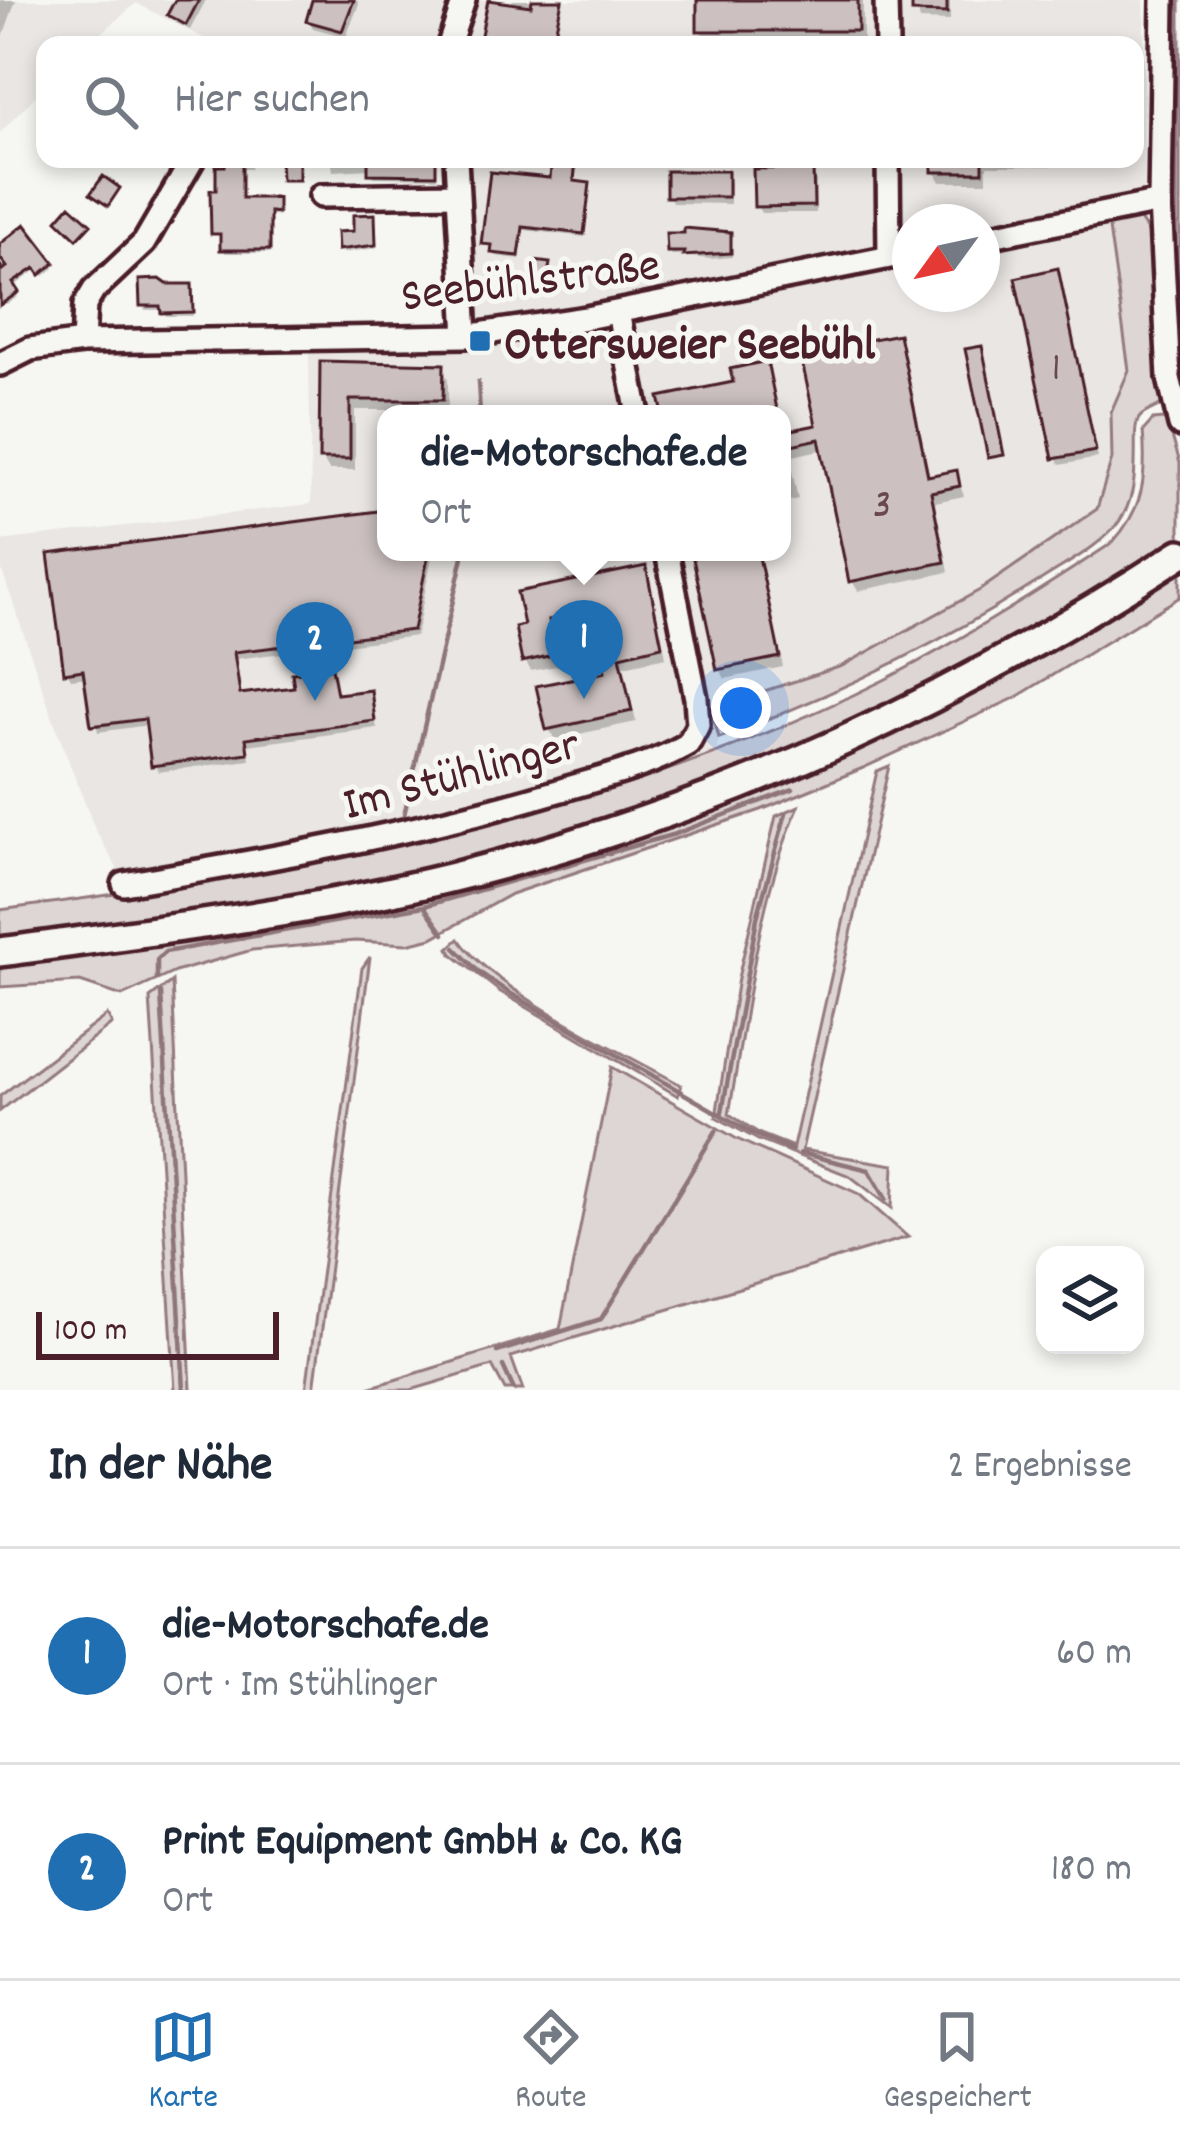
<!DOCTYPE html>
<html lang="de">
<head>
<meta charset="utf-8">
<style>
  :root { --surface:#fff; --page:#f2f2f3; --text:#1f2937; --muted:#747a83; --line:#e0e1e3; --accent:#1f6fb2 }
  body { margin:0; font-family:Dekko,sans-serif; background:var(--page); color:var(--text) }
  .controls { position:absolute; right:36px; bottom:36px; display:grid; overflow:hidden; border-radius:24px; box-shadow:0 6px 18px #0003 }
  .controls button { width:108px; height:108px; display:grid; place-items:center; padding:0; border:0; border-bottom:3px solid var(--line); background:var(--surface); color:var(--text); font:60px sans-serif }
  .compass { position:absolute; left:892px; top:204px; width:108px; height:108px; border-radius:50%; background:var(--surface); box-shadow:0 6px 18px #0003; rotate:237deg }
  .scale { position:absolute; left:36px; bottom:30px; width:243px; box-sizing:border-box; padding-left:12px; border:6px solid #4a1f2b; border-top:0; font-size:33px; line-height:42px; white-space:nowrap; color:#4a1f2b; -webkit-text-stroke:9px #f6f6f2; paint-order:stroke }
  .you { position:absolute; left:741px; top:708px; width:42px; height:42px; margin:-30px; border:9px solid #fff; border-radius:50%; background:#1a73e8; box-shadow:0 0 0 18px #1a73e833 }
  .badge { display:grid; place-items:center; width:78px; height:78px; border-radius:50%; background:var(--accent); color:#fff; font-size:39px; font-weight:700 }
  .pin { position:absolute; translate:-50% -99px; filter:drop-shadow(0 3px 6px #0008) }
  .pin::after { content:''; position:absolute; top:63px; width:42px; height:36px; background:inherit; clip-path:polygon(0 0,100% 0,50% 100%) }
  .popup { position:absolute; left:377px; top:405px; width:414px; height:156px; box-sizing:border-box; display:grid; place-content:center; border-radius:24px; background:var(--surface); filter:drop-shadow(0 3px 9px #0005); font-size:39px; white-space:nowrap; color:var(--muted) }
  .popup b { font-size:45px; color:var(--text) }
  .popup::after { content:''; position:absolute; left:50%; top:100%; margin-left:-24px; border:24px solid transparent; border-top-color:var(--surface) }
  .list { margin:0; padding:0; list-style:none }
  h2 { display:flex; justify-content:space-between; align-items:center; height:156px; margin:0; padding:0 48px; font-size:51px }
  h2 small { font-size:39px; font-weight:400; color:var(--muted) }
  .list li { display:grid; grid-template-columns:78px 1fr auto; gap:36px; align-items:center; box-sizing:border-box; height:216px; padding:0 48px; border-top:3px solid var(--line) }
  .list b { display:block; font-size:45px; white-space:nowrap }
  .list p { margin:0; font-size:39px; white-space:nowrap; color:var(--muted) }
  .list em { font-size:39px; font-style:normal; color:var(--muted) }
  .icon { flex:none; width:66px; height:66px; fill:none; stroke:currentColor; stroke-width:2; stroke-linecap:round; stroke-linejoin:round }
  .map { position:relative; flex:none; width:1180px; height:1390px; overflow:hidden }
  .search { position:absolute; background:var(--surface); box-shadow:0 6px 18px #0003; left:36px; right:36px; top:36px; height:132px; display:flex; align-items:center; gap:30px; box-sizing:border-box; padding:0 42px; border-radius:24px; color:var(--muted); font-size:45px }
  .sheet { height:588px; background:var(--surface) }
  nav { display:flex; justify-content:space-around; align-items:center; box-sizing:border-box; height:168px; border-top:3px solid var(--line); background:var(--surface); font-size:33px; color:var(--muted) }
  nav a { display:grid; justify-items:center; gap:6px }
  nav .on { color:var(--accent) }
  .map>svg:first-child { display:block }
</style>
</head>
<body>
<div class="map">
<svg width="1180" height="1390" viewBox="0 0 1180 1390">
  <rect width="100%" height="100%" fill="#f6f6f2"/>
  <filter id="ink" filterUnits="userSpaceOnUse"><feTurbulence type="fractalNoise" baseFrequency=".00833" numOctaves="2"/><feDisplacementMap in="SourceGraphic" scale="24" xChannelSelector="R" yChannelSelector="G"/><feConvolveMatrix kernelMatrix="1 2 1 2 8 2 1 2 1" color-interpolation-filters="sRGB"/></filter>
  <g filter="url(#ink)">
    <path fill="#e9e6e3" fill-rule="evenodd" d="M0 0H1144V188L1108 221 1129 370 1111 412 1112 459 1097 509 980 590 842 666 712 708 719 738 716 751 518 817 384 850 160 889 127 886 95 829 58 733 0 565V541L311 504 309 351 468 330 460 159H1135V45H217L136 3 88 45H45V86L0 133ZM910 222H982V294H910ZM386 414H782V552H386Z"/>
    <path fill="#ddd6d5" stroke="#947a80" stroke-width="3" d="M1177 0H1180V386L1176 368Z
      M1121 218 1140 220 1157 245 1163 403C1157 408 1145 411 1140 417 1127 431 1149 491 1113 529 1093 550 1064 565 1039 581 938 645 831 697 719 738L711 708 842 666 980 590 1097 509 1112 459 1111 412 1129 370 1108 221Z
      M1163 419 1168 423 1180 463V538L973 670 687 797 484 859 208 915 0 943V910C304 870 609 818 886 679 964 639 1038 592 1112 543 1144 508 1147 477 1143 431L1153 420Z
      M1180 570V597L1015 698 863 768 761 810 511 894 432 938 407 944 355 941 252 950 175 972 122 996 80 982 0 987V962L243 928 836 757 1064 644Z
      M889 766 802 1150 894 1165 892 1208 850 1176 758 1140 716 1117 738 978 776 816 799 806C757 900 747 1012 729 1114L760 1134 793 1147 877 771Z
      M459 939C497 994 620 1050 681 1085L678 1096 499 991 452 954 449 948Z
      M370 957 314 1390H306L362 968Z
      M172 981 191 1390H175L150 998Z
      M107 1015 112 1024 0 1111V1096Z
      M612 1067 737 1139 859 1194 908 1237 511 1357 523 1390H505L492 1366 411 1390H362L560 1329Z"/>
    <path fill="#0003" d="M0 0H16L0 45Z
      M178 0H206L190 30 175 22 170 14Z
      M315 0H357L359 4 346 37 313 28 309 20Z
      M513 0H564L554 45 527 39 526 45H482Z
      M700 0H863V41L706 40 700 30Z
      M915 0H950V21L920 20Z
      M228 159H251V169H243V201H276L279 205V216L270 215 271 253H225L223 237 214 233Z
      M331 159H436L437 178 374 177 371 169 333 171Z
      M485 159H504L503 168 487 166Z
      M555 159H578L575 184 590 190 585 237 524 230 520 259 496 256 495 248 484 243 552 182Z
      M935 159H1131V166H987V182H941L935 172Z
      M812 171 816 179V213H761L757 206Z
      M726 174 730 182V204L673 203 669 196Z
      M373 217 376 248 343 253 341 249Z
      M24 229 54 268 44 276 38 269 12 288 18 297 7 304 0 295V268L7 263 0 254V240L4 245Z
      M729 235 732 257 710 259 672 255 670 251Z
      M1057 271 1098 458 1060 465 1056 458Z
      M190 287 193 316H166L164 310H145L143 306Z
      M897 337 903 347 930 479 955 473 964 496 935 502 949 572 858 591 852 581 824 449 789 457 798 499 782 503V426L784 435 819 428Z
      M323 364 442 367 448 379V410H355V470H329L322 458Z
      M386 513V552H433L416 636 236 659 241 697 297 690 330 671 338 697 369 693 377 728 248 745 250 760 158 772 149 725 98 732 87 677 71 679 67 672Z
      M717 552 760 555 783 667 725 679 720 669Z
      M644 569 650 579 666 657 624 666 636 722 555 739 549 729 609 674 597 621 553 630 561 665 531 671 525 661 527 628Z"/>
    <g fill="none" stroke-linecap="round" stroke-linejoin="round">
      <path stroke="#8e747a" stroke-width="4.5" d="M478 382 480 414
        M404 815 464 552
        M424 906 444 934
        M455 948 479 972 508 992 754 1134 792 1150
        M157 979V960L165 952 424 906 675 834 793 789
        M161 993 184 1390
        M722 1112 757 918 786 813
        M800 1153 869 1170 886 1199
        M497 1352 601 1319 716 1131
        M503 1366 514 1390"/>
    </g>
    <path fill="#ccc1c0" stroke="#4a1f2b" stroke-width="3" d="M175 0H199L186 25 167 15Z
      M312 0H354L342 31 306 21Z
      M488 0 531 6 532 0H562L553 42 526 36 525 44 502 39 501 45H479Z
      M697 0H858V31H697Z
      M912 0H947V13L912 12Z
      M225 159H242V198H278V213L270 212V250H220V234H211L210 190H216V166H225Z
      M280 159H299V180H281Z
      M368 159H436V175L368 174Z
      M552 159H576L574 181 590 183 584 234 523 227 519 256 491 253 492 245 481 244 490 172 550 178Z
      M932 159H983V172H932Z
      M813 168 814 206 754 207 753 169Z
      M666 171H728V197H666Z
      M103 176 120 188 108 206 90 194Z
      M70 205 91 224 77 239 57 220Z
      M375 214 376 245 338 250 337 232 353 231V215Z
      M25 224 55 263 40 275 35 268 13 283 19 292 0 305V265L3 270 7 267 0 258V244Z
      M684 228 731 232V253L683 256 684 252H667L666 233H684Z
      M534 261 550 263 547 280 531 278Z
      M1058 268 1096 451 1053 459 1015 278Z
      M160 279 167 284H192L193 312 161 313 160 306H140L139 280Z
      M899 334 928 476 957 470 960 486 931 492 945 562 849 582 819 439 782 447V432L816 425 800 353Z
      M982 346 1004 455 988 458 965 349Z
      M320 361 444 364 443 400H350V459H319Z
      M767 361 778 414H663L659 397 733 382 730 369Z
      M386 510V552H429L413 630 234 652 240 694 294 687 292 673 332 668 337 694 371 690 375 721 246 738 248 753 151 766 145 719 91 726 83 670 64 673 48 554Z
      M703 552H758L780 657 717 670 692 554Z
      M646 566 662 646 620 656 632 711 546 730 536 686 605 672 591 611 549 620 557 654 522 662 515 627 524 625 517 592Z"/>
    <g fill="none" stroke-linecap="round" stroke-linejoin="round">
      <g stroke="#4a1f2b" stroke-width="30">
        <path id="minor" d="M886 0 887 45
          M1163 0 1160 202 1169 378 1180 425
          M449 45 464 0
          M456 159 466 336
          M888 159 889 257
          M321 196 458 194
          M982 238 1160 202
          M618 312 638 414
          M83 342 85 305 94 290 144 243 193 159
          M0 364 30 349 83 342 466 336 586 318 910 253
          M124 884C270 859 415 834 558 791 601 778 649 767 688 744L698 725 696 698 667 552"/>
      </g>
      <g stroke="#4a1f2b" stroke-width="36">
        <path id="major" d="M0 952C160 930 320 912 477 871 735 804 956 699 1180 554"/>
      </g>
      <use href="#minor" stroke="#f6f6f2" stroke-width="21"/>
      <use href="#major" stroke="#f6f6f2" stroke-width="27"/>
    </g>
  </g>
  <rect fill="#1f6fb2" stroke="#f6f6f2" stroke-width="4.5" x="468" y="329" width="24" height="24" rx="6"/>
  <g text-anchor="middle" stroke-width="10" stroke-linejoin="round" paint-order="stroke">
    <g font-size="42" fill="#6a4850">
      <text x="1056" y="379">1</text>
      <text x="882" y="516">3</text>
    </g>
    <g font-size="48" fill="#4a1f2b" stroke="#f6f6f2">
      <text transform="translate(530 277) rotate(-7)" y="17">Seebühlstraße</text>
      <text transform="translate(460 771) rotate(-15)" y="17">Im Stühlinger</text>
    </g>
    <g font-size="48" font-weight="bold" fill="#4a1f2b" stroke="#f6f6f2" text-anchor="start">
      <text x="504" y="358">Ottersweier Seebühl</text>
    </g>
  </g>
</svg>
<div class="controls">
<button><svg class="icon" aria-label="layers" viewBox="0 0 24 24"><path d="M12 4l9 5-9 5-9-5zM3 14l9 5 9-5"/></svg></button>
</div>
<svg class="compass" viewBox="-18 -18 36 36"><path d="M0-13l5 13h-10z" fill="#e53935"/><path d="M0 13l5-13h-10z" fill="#747a83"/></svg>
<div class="scale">100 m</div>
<div class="you"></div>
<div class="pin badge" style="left:584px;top:699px">1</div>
<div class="popup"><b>die-Motorschafe.de</b>Ort</div>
<div class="pin badge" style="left:315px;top:701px">2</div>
<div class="search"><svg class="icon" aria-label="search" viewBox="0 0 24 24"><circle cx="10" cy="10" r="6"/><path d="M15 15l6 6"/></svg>Hier suchen</div>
</div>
<section class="sheet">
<h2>In der Nähe<small>2 Ergebnisse</small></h2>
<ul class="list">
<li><span class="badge">1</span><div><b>die-Motorschafe.de</b><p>Ort · Im Stühlinger</p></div><em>60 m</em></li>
<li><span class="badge">2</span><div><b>Print Equipment GmbH &amp; Co. KG</b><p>Ort</p></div><em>180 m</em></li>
</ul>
</section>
<nav>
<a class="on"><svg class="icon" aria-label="map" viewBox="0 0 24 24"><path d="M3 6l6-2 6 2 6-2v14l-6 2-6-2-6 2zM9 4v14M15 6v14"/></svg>Karte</a>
<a><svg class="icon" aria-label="directions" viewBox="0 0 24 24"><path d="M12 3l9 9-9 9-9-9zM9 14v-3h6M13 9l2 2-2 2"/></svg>Route</a>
<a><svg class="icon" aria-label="saved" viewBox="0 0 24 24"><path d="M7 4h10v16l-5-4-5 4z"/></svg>Gespeichert</a>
</nav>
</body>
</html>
